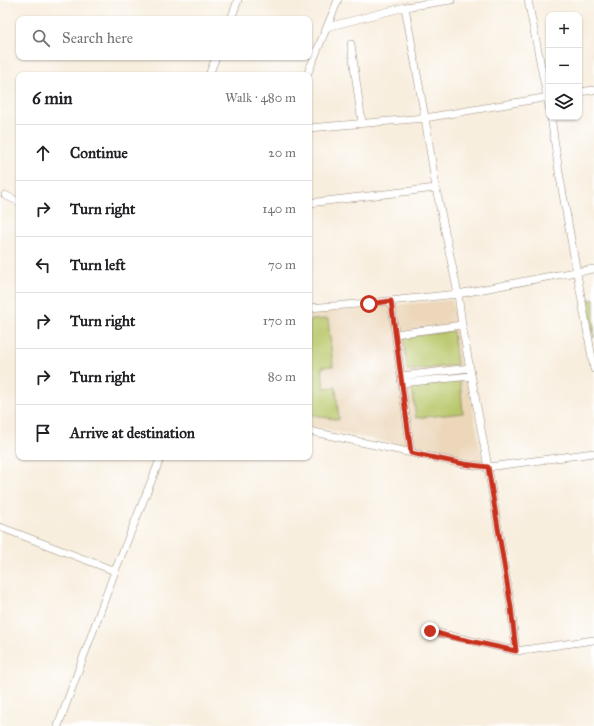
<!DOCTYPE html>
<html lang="en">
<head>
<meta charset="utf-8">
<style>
  :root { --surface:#fff; --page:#f6f6f6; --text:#202124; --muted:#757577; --line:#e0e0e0 }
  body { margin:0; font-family:"IM FELL Great Primer",serif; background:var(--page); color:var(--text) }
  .controls { position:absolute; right:12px; top:12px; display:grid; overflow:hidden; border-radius:8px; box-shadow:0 1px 3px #0004 }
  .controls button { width:36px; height:36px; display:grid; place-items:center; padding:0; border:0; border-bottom:1px solid var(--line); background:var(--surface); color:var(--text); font:20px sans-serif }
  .stop { position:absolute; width:12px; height:12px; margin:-9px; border:3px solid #c8321e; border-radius:50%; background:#fff }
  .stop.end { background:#c8321e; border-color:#fff; box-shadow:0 1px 4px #0008 }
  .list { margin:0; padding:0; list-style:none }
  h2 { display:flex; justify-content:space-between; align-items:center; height:52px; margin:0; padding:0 16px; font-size:17px }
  h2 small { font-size:13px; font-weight:400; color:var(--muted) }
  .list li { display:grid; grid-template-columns:26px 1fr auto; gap:12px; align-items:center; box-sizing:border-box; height:56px; padding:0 16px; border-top:1px solid var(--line) }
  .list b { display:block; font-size:15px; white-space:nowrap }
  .list em { font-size:13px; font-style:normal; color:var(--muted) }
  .icon { flex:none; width:22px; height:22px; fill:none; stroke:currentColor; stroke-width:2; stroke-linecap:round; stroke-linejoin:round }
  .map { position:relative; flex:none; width:594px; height:726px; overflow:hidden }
  .search { position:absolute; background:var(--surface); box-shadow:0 1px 3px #0004; left:16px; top:16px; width:296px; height:44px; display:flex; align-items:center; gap:10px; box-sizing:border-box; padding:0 14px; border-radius:8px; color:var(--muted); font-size:15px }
  .panel { position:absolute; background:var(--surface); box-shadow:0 1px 3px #0004; left:16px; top:72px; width:296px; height:388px; border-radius:8px }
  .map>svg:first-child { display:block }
</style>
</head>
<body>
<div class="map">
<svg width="594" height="726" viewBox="0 0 594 726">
  <defs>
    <pattern id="park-dots" width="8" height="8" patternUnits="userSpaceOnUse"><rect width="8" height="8" fill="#b9c76a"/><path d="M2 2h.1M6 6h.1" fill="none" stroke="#a0ab5b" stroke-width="1.8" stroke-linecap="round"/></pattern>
  </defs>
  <rect width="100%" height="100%" fill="#fff"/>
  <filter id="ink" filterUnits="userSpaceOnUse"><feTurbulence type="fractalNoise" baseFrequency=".025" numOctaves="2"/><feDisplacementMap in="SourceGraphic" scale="8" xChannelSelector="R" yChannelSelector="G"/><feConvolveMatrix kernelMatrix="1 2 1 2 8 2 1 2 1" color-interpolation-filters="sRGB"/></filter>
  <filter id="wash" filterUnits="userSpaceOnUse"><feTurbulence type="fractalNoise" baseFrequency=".012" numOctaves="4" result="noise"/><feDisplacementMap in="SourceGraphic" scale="16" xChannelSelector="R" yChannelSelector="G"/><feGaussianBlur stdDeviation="0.9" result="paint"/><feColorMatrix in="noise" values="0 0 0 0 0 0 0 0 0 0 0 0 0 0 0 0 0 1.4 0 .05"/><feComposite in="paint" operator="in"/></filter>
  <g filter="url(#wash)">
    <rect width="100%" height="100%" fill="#f8eede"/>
    <path fill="#ecd7ba" d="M452 300 483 462 309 426V312Z"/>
    <path fill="#b9c76a" stroke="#7a7844" d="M328 319 333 366 322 367 324 388 336 387 339 420 309 414V320Z
      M453 331 457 365 407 371 404 337Z
      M460 381 463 413 416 418 412 386Z"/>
    <path fill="url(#park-dots)" stroke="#7a7844" d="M594 299V338L587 300Z"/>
  </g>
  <g filter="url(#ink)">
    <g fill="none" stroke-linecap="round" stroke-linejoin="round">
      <g stroke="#9a8c7e" stroke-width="8">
        <path id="street" d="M528 0 549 107
          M405 7 425 118 436 188 458 294 462 325 488 467 511 607 516 651
          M231 19 238 0
          M327 27 405 7 451 0
          M351 44 362 123
          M209 75 216 57
          M307 75 338 0
          M579 92 594 90
          M551 117 559 172 594 369
          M309 128 425 118 549 97
          M5 195 19 202
          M309 203 436 188
          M391 301 411 453
          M309 308 369 303 458 294 546 277 594 269
          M395 334 462 325
          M401 376 470 368
          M402 383 471 376
          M309 431 464 464 488 467 594 453
          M0 527 115 571
          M430 631 516 651 594 640
          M58 726 115 571 161 457"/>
      </g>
      <use href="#street" stroke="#fff" stroke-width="7"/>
    </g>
  </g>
  <g fill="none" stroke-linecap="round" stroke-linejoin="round" filter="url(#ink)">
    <path stroke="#c8321e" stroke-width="5" d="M369 304 391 301 411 453 464 464 488 467 511 607 516 651 447 636 430 631"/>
  </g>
</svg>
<div class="controls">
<button>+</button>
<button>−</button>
<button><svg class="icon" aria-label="layers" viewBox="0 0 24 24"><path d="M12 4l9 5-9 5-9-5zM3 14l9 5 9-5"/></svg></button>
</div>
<div class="stop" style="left:369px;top:304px"></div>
<div class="stop end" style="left:430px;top:631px"></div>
<div class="search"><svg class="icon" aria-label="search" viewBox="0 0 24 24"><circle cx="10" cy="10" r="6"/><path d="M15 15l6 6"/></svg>Search here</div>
<section class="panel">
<h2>6 min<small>Walk · 480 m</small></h2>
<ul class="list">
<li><svg class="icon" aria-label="ahead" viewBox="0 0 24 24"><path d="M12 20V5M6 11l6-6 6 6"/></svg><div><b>Continue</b></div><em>20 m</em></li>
<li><svg class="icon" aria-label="right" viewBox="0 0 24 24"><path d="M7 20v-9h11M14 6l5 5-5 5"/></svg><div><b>Turn right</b></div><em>140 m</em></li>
<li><svg class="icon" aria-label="left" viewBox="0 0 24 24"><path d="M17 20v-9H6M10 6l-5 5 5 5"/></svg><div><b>Turn left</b></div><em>70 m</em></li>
<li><svg class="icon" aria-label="right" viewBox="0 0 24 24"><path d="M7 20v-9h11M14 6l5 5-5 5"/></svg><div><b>Turn right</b></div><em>170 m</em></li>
<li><svg class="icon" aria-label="right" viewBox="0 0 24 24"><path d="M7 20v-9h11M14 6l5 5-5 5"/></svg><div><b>Turn right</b></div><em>80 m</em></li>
<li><svg class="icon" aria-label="arrive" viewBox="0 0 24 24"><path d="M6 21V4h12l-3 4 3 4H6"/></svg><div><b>Arrive at destination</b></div></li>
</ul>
</section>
</div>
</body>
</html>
